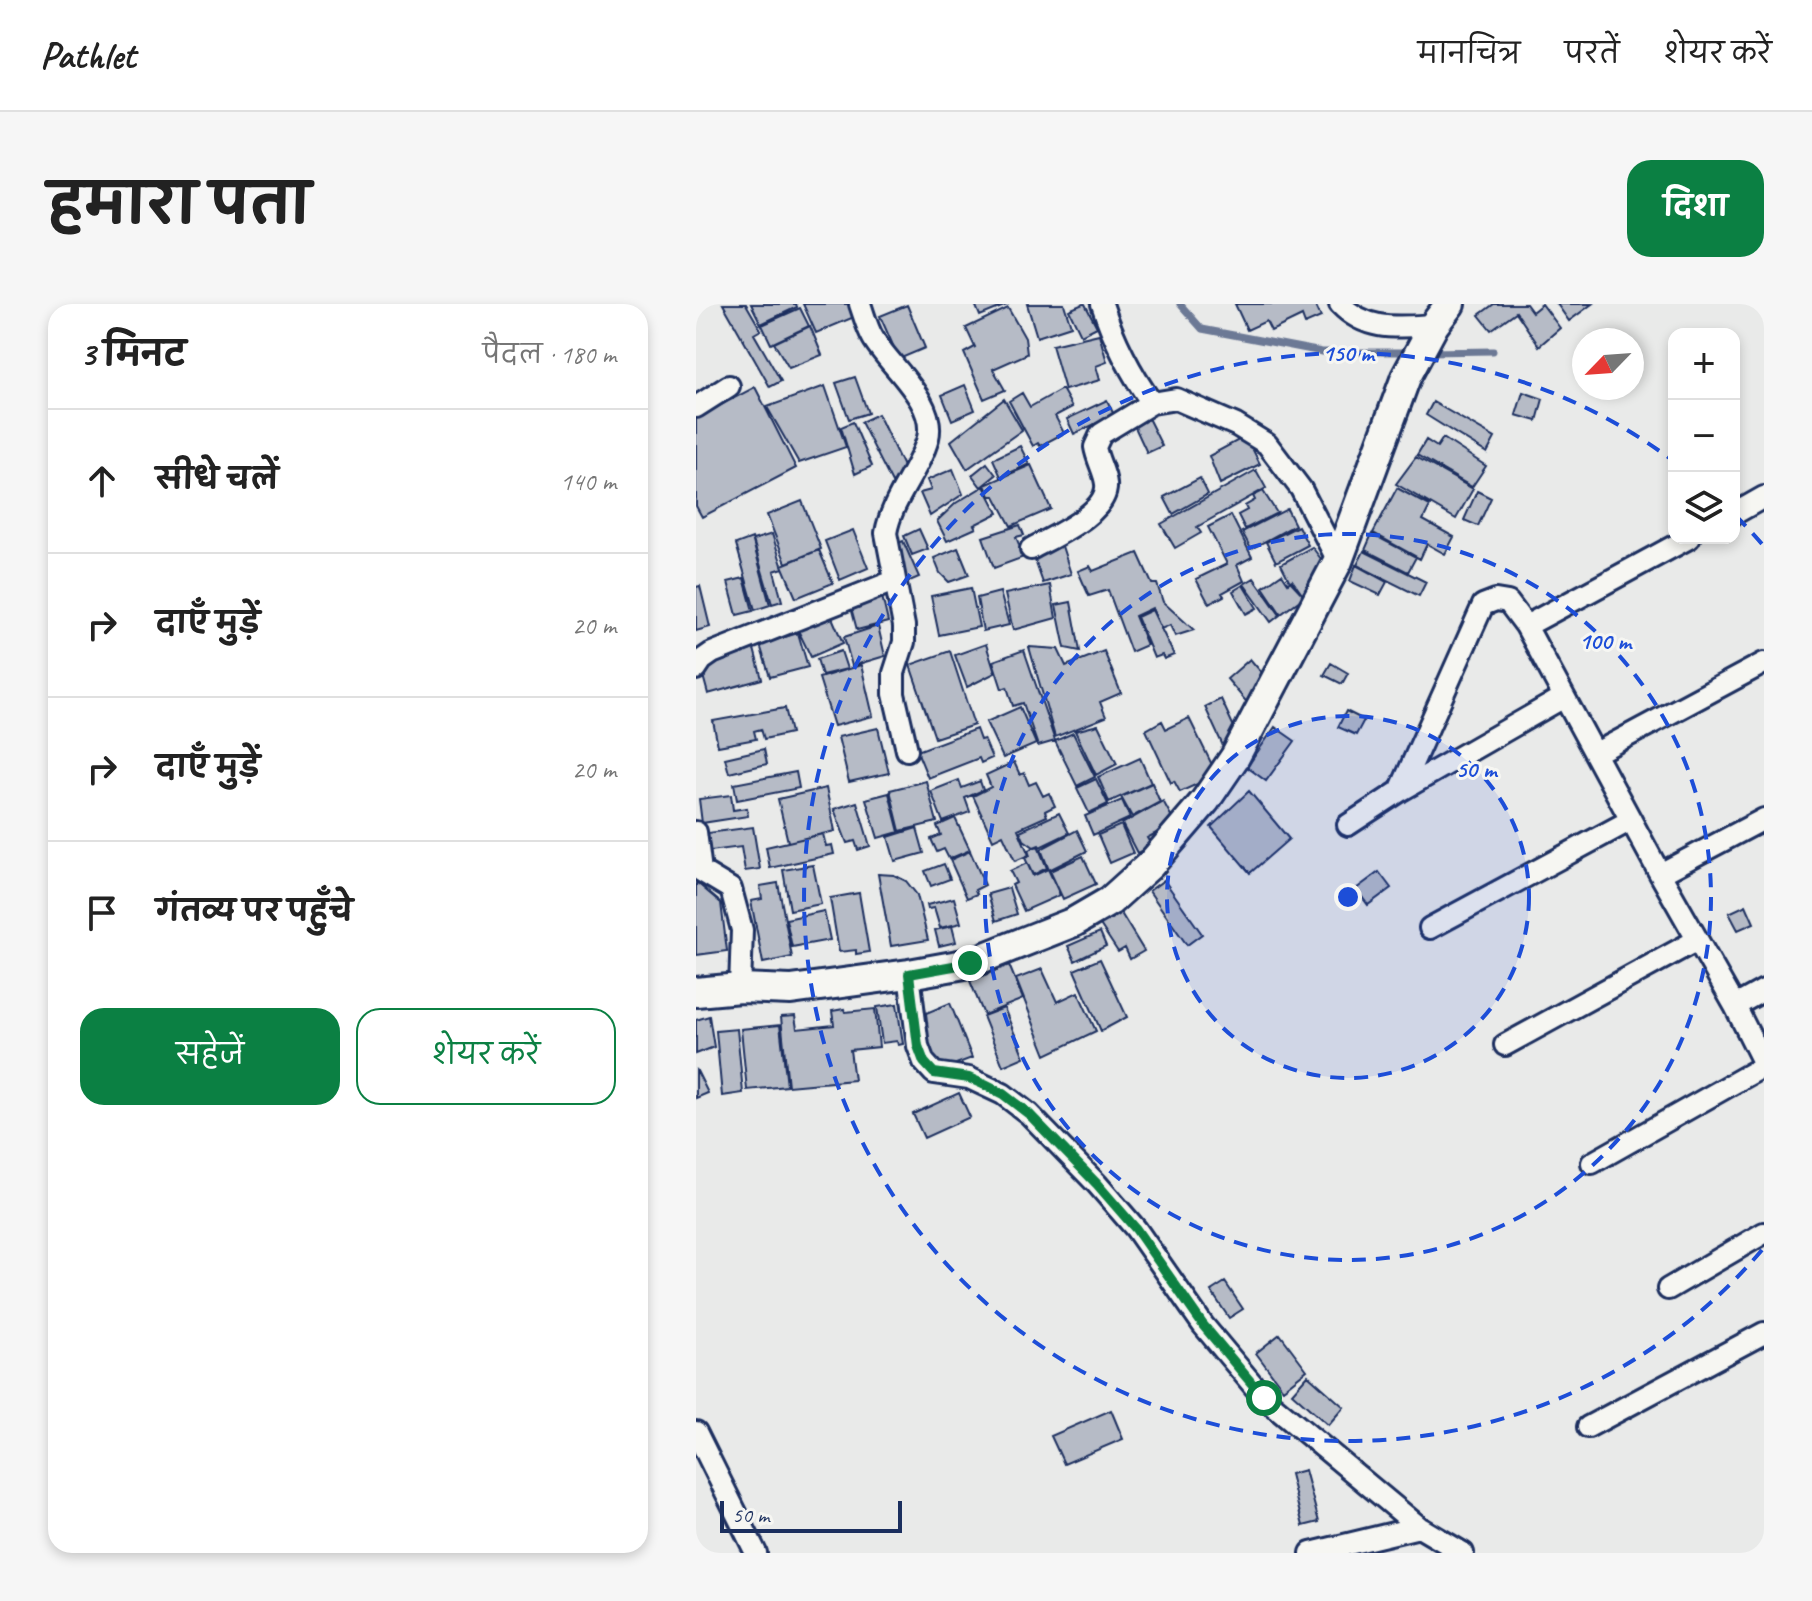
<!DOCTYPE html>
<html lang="hi">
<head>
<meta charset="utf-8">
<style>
  :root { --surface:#fff; --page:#f6f6f6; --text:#222; --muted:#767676; --line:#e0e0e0; --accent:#0b8043 }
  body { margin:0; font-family:Caveat,"Playpen Sans Deva",sans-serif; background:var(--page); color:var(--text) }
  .controls { position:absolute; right:24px; top:24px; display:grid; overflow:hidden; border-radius:16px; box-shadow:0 4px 12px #0003 }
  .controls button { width:72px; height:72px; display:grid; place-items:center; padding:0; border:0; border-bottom:2px solid var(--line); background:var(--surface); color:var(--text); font:40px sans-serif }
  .compass { position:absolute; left:876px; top:24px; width:72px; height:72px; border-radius:50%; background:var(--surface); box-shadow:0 4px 12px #0003; rotate:245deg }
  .scale { position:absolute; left:24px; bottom:20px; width:182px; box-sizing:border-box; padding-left:8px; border:4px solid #1b2f5e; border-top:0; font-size:22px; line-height:28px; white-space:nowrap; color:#1b2f5e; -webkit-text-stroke:6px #f6f6f2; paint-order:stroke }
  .stop { position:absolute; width:24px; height:24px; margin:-18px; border:6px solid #0b8043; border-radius:50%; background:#fff }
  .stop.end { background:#0b8043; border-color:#fff; box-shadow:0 2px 8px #0008 }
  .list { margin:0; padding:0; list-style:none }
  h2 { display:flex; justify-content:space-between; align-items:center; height:104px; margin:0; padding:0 32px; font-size:34px }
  h2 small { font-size:26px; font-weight:400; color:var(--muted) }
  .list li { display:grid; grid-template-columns:52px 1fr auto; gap:24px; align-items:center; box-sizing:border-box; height:144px; padding:0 32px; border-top:2px solid var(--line) }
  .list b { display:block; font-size:30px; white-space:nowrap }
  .list em { font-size:26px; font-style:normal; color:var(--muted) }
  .actions { display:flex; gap:16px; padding:24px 32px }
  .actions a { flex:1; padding:18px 0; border:2px solid var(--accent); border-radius:24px; text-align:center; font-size:28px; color:var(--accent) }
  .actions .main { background:var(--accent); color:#fff }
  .icon { flex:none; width:44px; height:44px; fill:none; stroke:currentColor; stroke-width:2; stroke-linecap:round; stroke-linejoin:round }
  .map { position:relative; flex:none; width:1068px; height:1249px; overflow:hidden; border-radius:24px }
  header { display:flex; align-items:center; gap:48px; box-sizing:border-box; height:112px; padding:0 40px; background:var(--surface); border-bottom:2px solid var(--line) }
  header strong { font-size:38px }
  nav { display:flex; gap:44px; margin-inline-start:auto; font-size:28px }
  .intro { display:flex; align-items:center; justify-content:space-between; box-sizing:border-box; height:192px; padding:0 48px }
  h1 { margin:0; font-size:56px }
  .button { padding:20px 36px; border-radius:24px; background:var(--accent); color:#fff; font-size:28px; font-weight:700 }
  main { display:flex; gap:48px; padding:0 48px }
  aside { flex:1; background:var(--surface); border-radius:24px; box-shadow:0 4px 12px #0003 }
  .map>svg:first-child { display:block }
</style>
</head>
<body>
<header>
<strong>Pathlet</strong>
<nav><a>मानचित्र</a><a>परतें</a><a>शेयर करें</a></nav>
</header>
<div class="intro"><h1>हमारा पता</h1><a class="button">दिशा</a></div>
<main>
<aside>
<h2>3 मिनट<small>पैदल · 180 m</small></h2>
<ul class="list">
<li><svg class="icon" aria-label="ahead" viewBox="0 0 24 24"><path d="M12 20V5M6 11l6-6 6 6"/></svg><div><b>सीधे चलें</b></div><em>140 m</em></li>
<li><svg class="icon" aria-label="right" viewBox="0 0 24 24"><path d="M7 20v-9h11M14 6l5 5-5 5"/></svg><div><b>दाएँ मुड़ें</b></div><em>20 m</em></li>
<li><svg class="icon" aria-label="right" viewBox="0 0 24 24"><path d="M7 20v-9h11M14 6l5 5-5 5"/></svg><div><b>दाएँ मुड़ें</b></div><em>20 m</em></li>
<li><svg class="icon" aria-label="arrive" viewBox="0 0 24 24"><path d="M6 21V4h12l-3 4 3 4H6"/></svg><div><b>गंतव्य पर पहुँचे</b></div></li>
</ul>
<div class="actions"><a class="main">सहेजें</a><a>शेयर करें</a></div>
</aside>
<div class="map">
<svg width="1068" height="1249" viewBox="0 0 1068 1249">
  <rect width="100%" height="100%" fill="#e9eae9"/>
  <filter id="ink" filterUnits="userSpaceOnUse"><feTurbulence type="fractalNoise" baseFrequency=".0125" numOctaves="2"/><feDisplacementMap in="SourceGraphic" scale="16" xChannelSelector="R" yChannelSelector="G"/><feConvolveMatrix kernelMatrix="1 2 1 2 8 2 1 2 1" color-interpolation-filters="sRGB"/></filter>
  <g filter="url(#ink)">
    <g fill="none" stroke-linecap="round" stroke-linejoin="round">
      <path stroke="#6c7995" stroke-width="7" d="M484 0 506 25 626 48H717
        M733 48 797 47"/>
    </g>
    <path fill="#b6bbc6" stroke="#1b2f5e" stroke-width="2" d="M27 0H50L65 26 58 30 85 77 74 83Z
      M55 0H100L101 3 65 20Z
      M107 0H159L163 11 120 29Z
      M279 0H313L284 12Z
      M331 0H368L375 22 341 33Z
      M387 0H389L401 23 385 31 373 6Z
      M539 0H619L625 13 609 20 606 12 575 27 570 17 551 26Z
      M798 0H830L836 8 846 0 864 24 843 42 820 8 795 26 783 11Z
      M861 0H896L873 17Z
      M211 1 229 44 203 55 184 12Z
      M104 4 113 22 75 40 66 21Z
      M312 4 329 34 331 50 297 65 309 86 288 95 268 49 279 43 270 24Z
      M114 22 126 51 93 64 78 39Z
      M403 30 411 58 400 62 404 76 369 86 356 41Z
      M159 73 172 109 153 115 140 79Z
      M269 81 279 106 256 116 246 91Z
      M129 82 150 143 103 159 71 103Z
      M59 83 100 164 6 213 0 202V114Z
      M366 85 376 103 359 112 368 129 344 142 342 139 337 142 313 97 326 89 334 103Z
      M827 88 847 95 841 117 820 111Z
      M308 95 326 126 271 165 255 137Z
      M411 96 418 111 378 130 371 115Z
      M737 98 799 134 791 149 730 111Z
      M182 110 212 173 196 179 165 118Z
      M452 114 466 142 451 149 438 121Z
      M157 118 176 162 159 170 145 123Z
      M550 132 564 160 524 180 513 152Z
      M747 134 790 162 776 183 721 151 730 136 741 143Z
      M324 142 333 160 305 173 297 155Z
      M720 153 777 185 760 215 700 180Z
      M291 159 300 171 285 183 276 171Z
      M335 161 355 205 315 222 299 192H294L289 181Z
      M257 165 267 190 234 212 224 189 235 186 231 176Z
      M560 166 570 184 501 223 505 229 479 244 465 220Z
      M504 174 512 190 477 210 468 193Z
      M288 182 302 209 278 221 280 224 251 237 241 217 260 199Z
      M701 184 734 202 727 216 758 233 749 250 731 240 724 255 677 229Z
      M567 187 581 209 549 225 542 211 551 206 549 202 559 196 557 192Z
      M781 187 795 194 782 222 768 216Z
      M106 197 125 245 90 259 71 211Z
      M591 205 599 221 555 245 546 228Z
      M535 211 556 253 541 261 548 277 526 289 528 292 513 300 500 275 531 260 512 223Z
      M324 221 328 231 320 233 328 253 298 264 287 233Z
      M602 222 612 241 580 258 570 238Z
      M223 225 232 245 216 251 208 232Z
      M157 226 172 264 144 276 129 237Z
      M76 230 87 264 78 267 86 297 76 300 57 236Z
      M676 230 720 253 712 268 669 246Z
      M56 234 74 301 59 306 40 240Z
      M207 237 223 273 209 279 193 243Z
      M365 239 375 270 347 279 336 248Z
      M616 243 628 259 609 293 593 276 585 260Z
      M262 244 273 271 253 278 244 269 238 254Z
      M123 246 137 279 100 294 86 261Z
      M668 247 730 278 723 292 661 261Z
      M442 249 456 280H461L467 298 498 326 479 332 474 321 465 325 456 304 439 312 451 341 435 348 412 286 393 292 382 267 394 262 397 267Z
      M660 261 691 278 684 291 654 277Z
      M586 270 592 279 596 276 608 293 585 310 567 283Z
      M48 274 57 307 41 311 32 278Z
      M558 274 584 311 575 318 548 280Z
      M354 281 360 314 317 326 309 290Z
      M547 281 561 304 550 310 537 287Z
      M4 282 14 323 0 327V283Z
      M275 284 283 323 243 331 235 292Z
      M185 288 192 318 161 326 153 296Z
      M304 288 313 321 287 327 281 294Z
      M375 298 384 347 369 344 360 301Z
      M132 304 147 339 115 353 98 318Z
      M456 306 478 351 468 355 466 351 458 354 441 313Z
      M182 322 189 352 156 362 148 333Z
      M102 329 112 363 74 373 65 344 66 340Z
      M290 340 299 369 271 383 259 351Z
      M57 341 66 375 12 390 6 368 26 350Z
      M333 343 362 345 370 362 408 347 425 389 404 398 410 413 359 433Z
      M328 346 359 437 342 442 327 399 317 402 311 383 306 385 297 357Z
      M145 347 151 365 126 371 121 355Z
      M254 347 278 421 239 434 214 361Z
      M554 355 572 376 553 401 531 375Z
      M635 359 652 369 646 380 628 371Z
      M165 361 177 412 138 422 123 374Z
      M525 395 543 434 527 442 509 403Z
      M324 403 340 440 307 454 290 418Z
      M89 404 95 429 68 435 65 425 58 427 60 435 22 442 17 417Z
      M650 407 668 416 660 431 642 423Z
      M493 414 521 471 484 488 478 477 475 479 450 426 466 417 470 425Z
      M402 421 421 460 400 471 379 427Z
      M579 423 599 437 570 477 551 463Z
      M182 424 193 469 153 478 142 433Z
      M280 425 284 436 288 435 296 454 285 459 283 454 232 474 221 447Z
      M377 429 399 473 381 482 359 437Z
      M68 445 71 460 33 469 29 454Z
      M444 454 455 479 413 498 402 473Z
      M318 458 324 471 328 469 333 481 340 478 347 492 353 489 359 502 349 507 351 512 322 525 333 551 319 557 307 531 297 536 277 492 295 483 290 471Z
      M100 468 103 484 41 496 38 480Z
      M400 475 412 500 393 509 381 484Z
      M263 476 266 484 284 477 287 486 269 494 274 508 247 518 235 487Z
      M230 477 241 518 204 527 194 486Z
      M456 479 464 498 436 513 425 493Z
      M130 484 139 527 92 538 82 495Z
      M553 487 593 535 554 569 515 523Z
      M193 489 203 528 182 534 170 495Z
      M35 491 37 506 51 504 52 512 6 519 3 495Z
      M426 496 434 514 397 531 389 512Z
      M467 497 479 519 451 534 455 541 441 549 426 520Z
      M161 498 174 542 162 546 159 537 151 539 138 505Z
      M363 509 373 529 344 543 343 541 338 543 328 536 324 527Z
      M259 514 274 546 253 555 248 545 241 548 235 535 245 531 241 522Z
      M425 521 437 549 414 559 402 531Z
      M57 523 64 565 49 567 45 543 7 548 4 530Z
      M221 524 228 549 199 557 192 533Z
      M381 526 391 547 353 566 345 545Z
      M127 530 130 542 136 541 138 550 74 564 70 543Z
      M342 542 351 564 337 571 329 554 334 552 332 546Z
      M274 547 289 581 279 586 281 590 271 594 254 556Z
      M387 552 400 580 367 595 354 567Z
      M331 559 337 572 352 565 364 591 328 607 316 581 320 579 314 567Z
      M248 560 254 575 235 582 229 567Z
      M117 561 125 600 94 606 87 566Z
      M683 568 695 584 672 601 660 585Z
      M182 570 198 571 210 577 221 591 232 636 195 642Z
      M468 576 506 630 491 641 453 587Z
      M0 578 25 599 31 647 0 651Z
      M82 579 96 653 67 659 55 597 66 595 64 582Z
      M313 584 321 610 300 617 292 590Z
      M163 589 173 648 160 650V646L143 648 134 594Z
      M258 594 265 619 244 624 238 604 232 605 231 601Z
      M1050 601 1058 619 1042 626 1033 609Z
      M423 606 448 647 434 655 429 644 422 648 403 619Z
      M128 607 134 636 96 643 90 615Z
      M256 622 260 638 243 642 239 626Z
      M404 628 410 642 379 657 372 642Z
      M404 655 431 713 405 727 378 666Z
      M313 661 327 695 288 711 274 677Z
      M346 665 361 698 382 688 400 727 350 751 320 675Z
      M254 699 276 754 252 763H240L223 712Z
      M201 700 207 740 202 741 201 737 186 739 181 703Z
      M308 704 328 753 307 762 287 712Z
      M148 705 149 708 179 705 183 743 154 746 158 776 92 782 85 713 99 712 101 725 138 721 136 707Z
      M13 712 18 743 0 750V716Z
      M84 721 91 782 51 786 45 725Z
      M41 725 47 789 26 792 20 727Z
      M0 765 12 789 0 794Z
      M263 789 274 813 228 834 217 810Z
      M529 978 547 1005 533 1014 515 987Z
      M584 1030 611 1066 587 1085 560 1049Z
      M612 1071 648 1103 632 1121 596 1089Z
      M415 1106 427 1135 368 1160 355 1132Z
      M609 1166 623 1218 607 1222 594 1170Z"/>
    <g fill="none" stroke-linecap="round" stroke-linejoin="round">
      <g stroke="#1b2f5e" stroke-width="26">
        <path id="street" d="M164 0C168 11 171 24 177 34 193 62 241 98 232 134 223 167 196 194 190 229L208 322V338L198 369V390L211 446
          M406 0C418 37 433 67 456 99
          M644 0C671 28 702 23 738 21
          M0 103 33 82
          M1038 210 1068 193
          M335 245C356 233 413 209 410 180 409 168 401 156 399 143L405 130 456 99 480 95 540 121 571 140 605 185 642 257
          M830 322 993 234
          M0 365 6 356 16 349 198 277
          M900 449 1068 359
          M704 487 787 301 800 296 812 298 830 322 964 570 1039 702 1068 760
          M652 521 704 487 868 393
          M0 528 5 567 35 585 46 626 44 684
          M964 570 1068 515
          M734 624 935 516
          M213 670 222 742 228 758 238 769 273 774 307 790 333 810 401 880 440 925 507 1021 568 1094 723 1223 767 1249
          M1039 702 1068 686
          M809 741 1001 636
          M896 859 1068 762
          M972 985 1068 929
          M892 1123 1068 1029
          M0 1128 60 1249
          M615 1249 723 1223"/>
      </g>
      <g stroke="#1b2f5e" stroke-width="34">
        <path id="secondary" d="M0 688 44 684 95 686 213 670 274 659 378 618 414 597 455 560 509 497 539 453 642 257 710 73 738 21 754 0"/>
      </g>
      <use href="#street" stroke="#f6f6f2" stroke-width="20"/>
      <use href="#secondary" stroke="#f6f6f2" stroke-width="28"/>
    </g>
  </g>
  <g fill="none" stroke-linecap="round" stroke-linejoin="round" filter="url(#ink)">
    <path stroke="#0b8043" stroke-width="10" d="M274 659 213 670 222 742 228 758 238 769 273 774 289 781 307 790 333 810 401 880 440 925 507 1021 568 1094"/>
  </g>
  <circle cx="652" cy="593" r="181" fill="#1d4ed8" fill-opacity=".12"/>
  <g fill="none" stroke="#1d4ed8" stroke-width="4" stroke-dasharray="14 10">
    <circle cx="652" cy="593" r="181"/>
    <circle cx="652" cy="593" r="363"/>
    <path d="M1066 946A544 544 0 1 1 976 156M1040 212A544 544 0 0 1 1066 240"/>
  </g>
  <circle cx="652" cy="593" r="12" fill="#1d4ed8" stroke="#f6f6f2" stroke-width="4"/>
  <g font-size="24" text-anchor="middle" font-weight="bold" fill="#1d4ed8" stroke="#f6f6f2" stroke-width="6" stroke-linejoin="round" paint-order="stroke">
    <text x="652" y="57">150 m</text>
    <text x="909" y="345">100 m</text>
    <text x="780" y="473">50 m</text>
  </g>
</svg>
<div class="controls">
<button>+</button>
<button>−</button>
<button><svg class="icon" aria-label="layers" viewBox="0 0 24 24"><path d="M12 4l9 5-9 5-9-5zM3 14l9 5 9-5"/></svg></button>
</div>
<svg class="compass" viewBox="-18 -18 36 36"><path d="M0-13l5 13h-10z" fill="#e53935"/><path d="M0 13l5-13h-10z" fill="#767676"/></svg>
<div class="scale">50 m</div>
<div class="stop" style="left:568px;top:1094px"></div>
<div class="stop end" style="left:274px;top:659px"></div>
</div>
</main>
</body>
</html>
